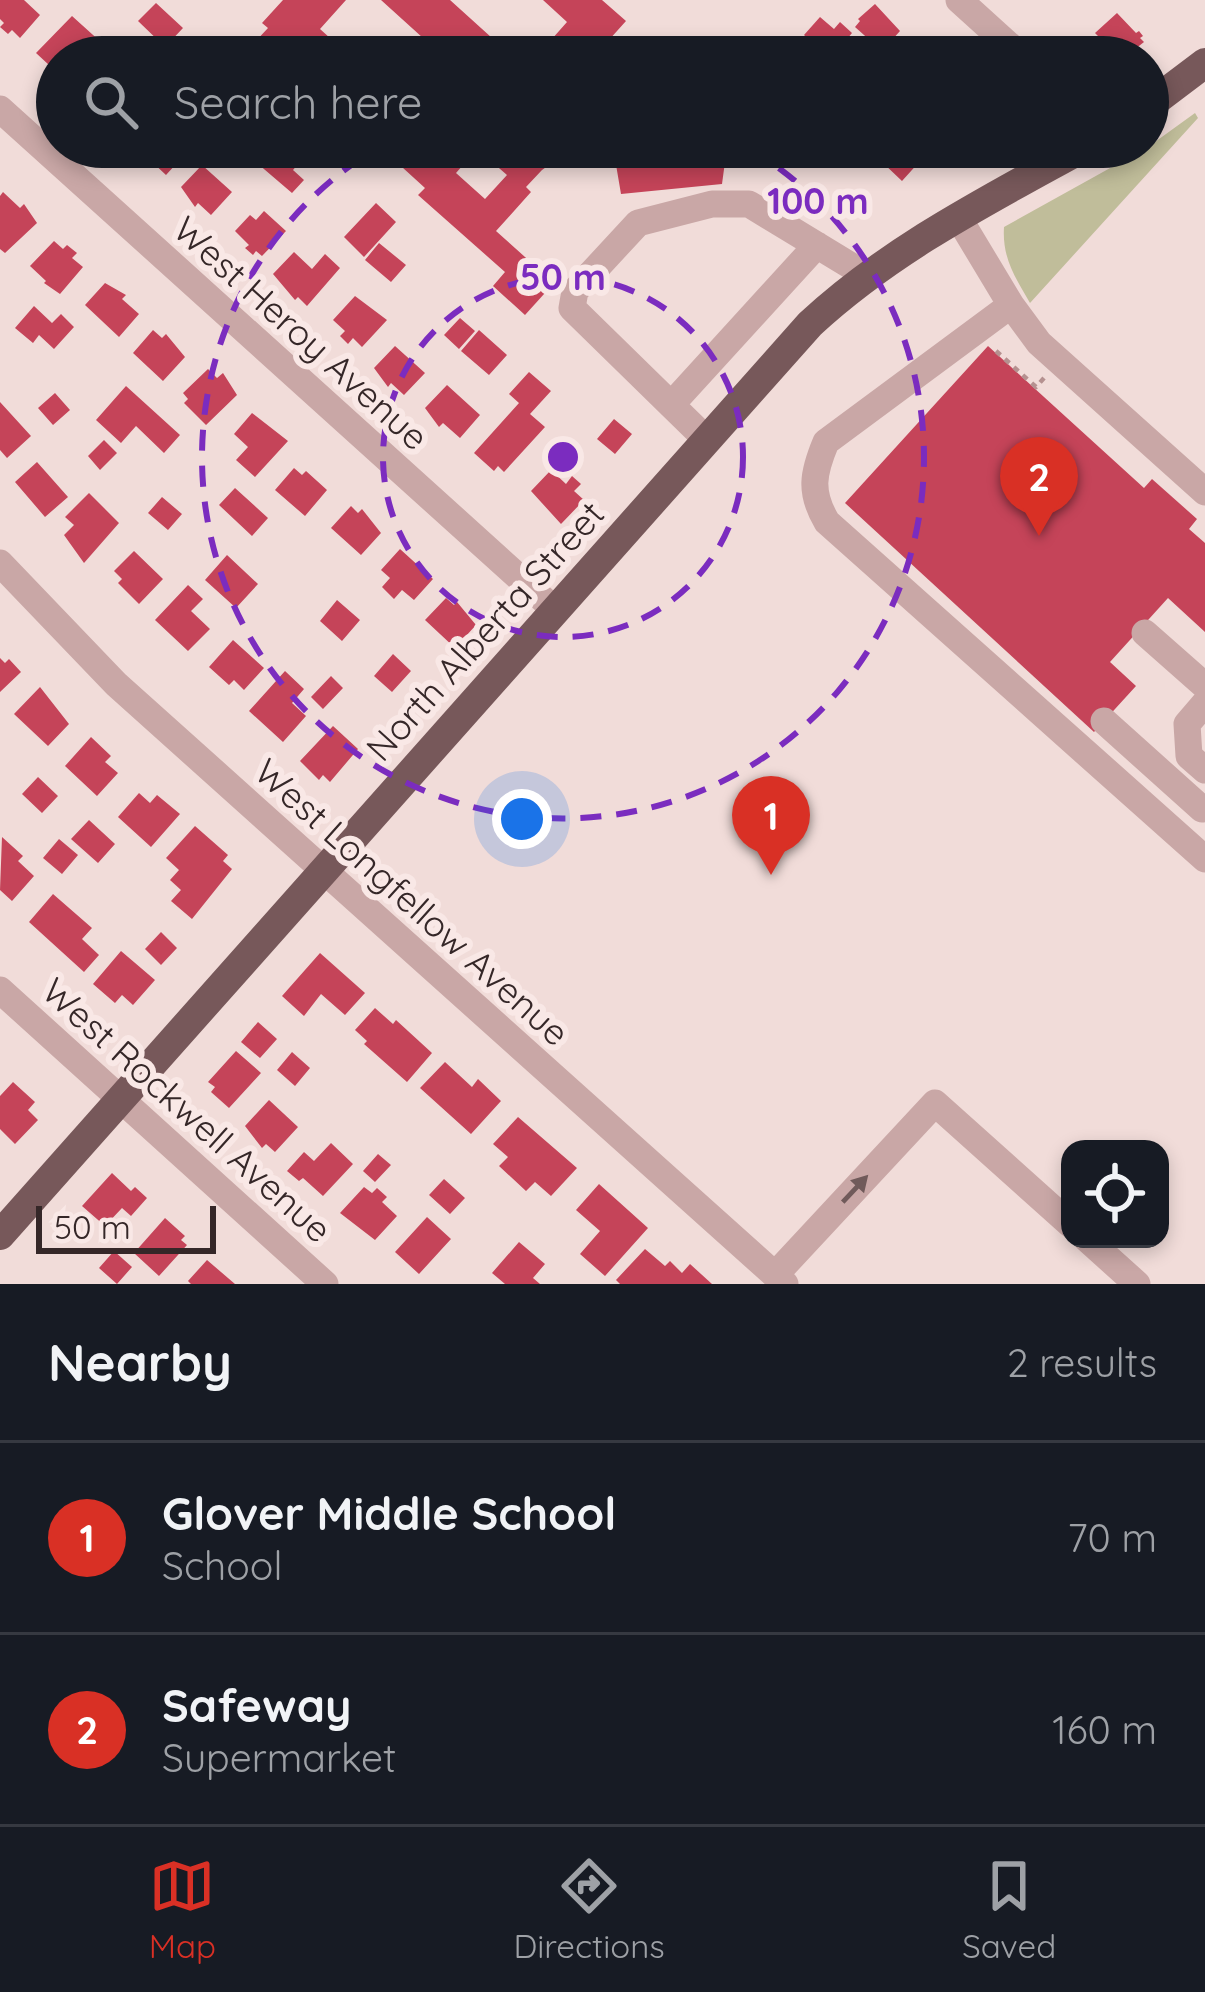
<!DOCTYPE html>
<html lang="en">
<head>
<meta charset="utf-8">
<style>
  :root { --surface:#171b24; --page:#242831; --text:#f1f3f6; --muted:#9ea1a6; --line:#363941; --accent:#d93025 }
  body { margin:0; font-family:Quicksand,sans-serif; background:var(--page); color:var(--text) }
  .controls { position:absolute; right:36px; bottom:36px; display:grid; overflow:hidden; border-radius:24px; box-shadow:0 6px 18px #0003 }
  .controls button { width:108px; height:108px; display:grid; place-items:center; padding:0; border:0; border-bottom:3px solid var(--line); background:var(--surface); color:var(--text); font:60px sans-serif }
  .scale { position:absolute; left:36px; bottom:30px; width:180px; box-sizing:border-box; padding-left:12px; border:6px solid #352728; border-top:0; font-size:33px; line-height:42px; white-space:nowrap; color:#352728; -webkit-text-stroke:9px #f9e8e6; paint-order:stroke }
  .you { position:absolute; left:522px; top:819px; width:42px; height:42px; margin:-30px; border:9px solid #fff; border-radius:50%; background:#1a73e8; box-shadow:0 0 0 18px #1a73e833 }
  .badge { display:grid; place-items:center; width:78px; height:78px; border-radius:50%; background:var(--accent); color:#fff; font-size:39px; font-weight:700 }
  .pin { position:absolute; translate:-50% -99px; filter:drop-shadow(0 3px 6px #0008) }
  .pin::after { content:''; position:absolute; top:63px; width:42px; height:36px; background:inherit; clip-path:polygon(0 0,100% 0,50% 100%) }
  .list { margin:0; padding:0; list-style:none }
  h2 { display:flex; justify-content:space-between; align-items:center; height:156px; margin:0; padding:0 48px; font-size:51px }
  h2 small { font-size:39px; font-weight:400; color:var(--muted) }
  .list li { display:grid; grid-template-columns:78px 1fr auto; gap:36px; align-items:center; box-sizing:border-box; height:192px; padding:0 48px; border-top:3px solid var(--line) }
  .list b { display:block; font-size:45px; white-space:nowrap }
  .list p { margin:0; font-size:39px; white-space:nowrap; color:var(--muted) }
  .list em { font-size:39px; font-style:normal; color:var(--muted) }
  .icon { flex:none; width:66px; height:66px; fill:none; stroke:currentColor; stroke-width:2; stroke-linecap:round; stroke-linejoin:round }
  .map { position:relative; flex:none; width:1205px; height:1284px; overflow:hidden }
  .search { position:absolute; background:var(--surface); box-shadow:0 6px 18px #0003; left:36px; right:36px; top:36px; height:132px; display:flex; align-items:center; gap:30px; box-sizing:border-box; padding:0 42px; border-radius:66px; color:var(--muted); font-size:45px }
  .sheet { height:540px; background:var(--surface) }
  nav { display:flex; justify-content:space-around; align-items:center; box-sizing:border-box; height:168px; border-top:3px solid var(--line); background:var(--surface); font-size:33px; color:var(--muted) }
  nav a { display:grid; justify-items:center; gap:6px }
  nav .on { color:var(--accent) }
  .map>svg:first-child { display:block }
</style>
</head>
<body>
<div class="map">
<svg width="1205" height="1284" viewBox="0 0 1205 1284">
  <rect width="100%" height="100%" fill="#f1dcd9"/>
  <path fill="#c0bd9a" d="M1195 113 1198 118 1030 303C1015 277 1002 258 1004 227L1148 147Z"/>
  <path fill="#c54459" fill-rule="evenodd" d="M0 0H24L40 15 20 38 12 30 8 34 0 27 4 23 0 19Z
    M283 0H346L320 29 351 57H241L268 28 262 23Z
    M381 0H450L513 57H444Z
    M543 0H602L626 21 608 41 625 57H536L567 22Z
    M156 3 183 28 165 47 138 21Z
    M875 4 900 31 882 51 855 27 860 21 858 19Z
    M1117 13 1136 33 1139 31 1143 36 1140 38 1144 42 1125 57 1113 50 1108 55 1101 47 1105 43 1095 33Z
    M72 16 103 44 91 57H57L54 76 46 69 49 65 36 53Z
    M820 17 834 29 840 22 852 33 836 52 822 40 816 46 804 35Z
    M134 147H181L187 152 166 175 150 160 145 165 136 157 140 152Z
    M259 147H281L299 163 293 170 304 180 292 193 250 157Z
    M380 147H574L542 170 526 187 531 192 496 231 554 283 525 315 493 286 505 272 418 195 425 188ZM477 149 507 175 485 199 456 173Z
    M613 147H727L722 184 621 194Z
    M896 147 930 150 902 181 882 162Z
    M202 165 232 192 211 215 198 203 195 207 181 187Z
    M3 192 20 208 24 204 37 223 5 253 0 249V196Z
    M376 203 396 222 364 257 344 237Z
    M264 211 286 231 262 256 256 251 253 255 245 248 249 245 235 231 250 215 256 220Z
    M54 241 63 249 67 245 77 253 72 258 83 267 60 294 44 283 46 281 30 266Z
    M379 243 406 265 391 282 365 260Z
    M294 252 312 269 325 254 340 268 307 306 298 297 295 300 273 274Z
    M105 283 126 295 122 299 139 314 119 337 85 305Z
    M355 296 387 320 362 347 353 338 348 344 340 336 345 331 333 320Z
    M34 306 52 323 61 314 74 327 54 349 39 335 33 343 15 328Z
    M460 318 475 331 459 349 444 335Z
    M153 330 162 338 166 334 185 357 163 381 133 353Z
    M479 330 507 355 489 375 461 351Z
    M395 346 425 373 404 395 391 383 388 387 374 368Z
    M988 346 1144 488 1152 479 1197 519 1189 529 1205 543V632L1168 598 1110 662 1136 686 1094 732 845 503Z
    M208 369 217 378 223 373 237 395 206 425 184 403 188 399 183 393Z
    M529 372 551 391 530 414 545 427 504 472 498 466 494 471 474 453 519 403 509 394Z
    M447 385 480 415 460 438 443 423 439 427 425 408Z
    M126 386 180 435 164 453 136 426 121 443 96 420Z
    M55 393 70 410 53 425 38 408Z
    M0 402 31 436 7 458 0 450Z
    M252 413 288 441 255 477 236 460 248 447 234 434Z
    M614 419 632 434 615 454 597 439Z
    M104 440 117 453 100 470 88 456Z
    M37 462 68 497 45 517 15 482Z
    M294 468 302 475 306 471 327 490 305 516 275 490Z
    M551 470 566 484 572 476 581 484 574 491 584 500 561 524 531 491Z
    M235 488 268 518 252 536 219 505Z
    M89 493 119 523 84 563 64 535 74 525 65 517Z
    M162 497 182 514 168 530 148 513Z
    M351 506 358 513 362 509 381 533 361 555 331 528Z
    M400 549 433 579 414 600 402 590 394 599 382 587 390 578 381 570Z
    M134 551 163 579 139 604 118 583 122 579 114 571Z
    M227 555 258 584 236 608 205 580Z
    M188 585 203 599 191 611 210 629 188 651 155 620Z
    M446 598 454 605 457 602 476 625 455 648 425 620Z
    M337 600 360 620 342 641 320 621Z
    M233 640 264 668 244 690 234 680 229 685 209 667Z
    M393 654 411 671 392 692 374 676Z
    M0 658 5 663 9 659 21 672 0 692Z
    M285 671 304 689 292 703 306 716 283 742 249 711Z
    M331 676 343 688 323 709 311 697Z
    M40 687 69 724 48 746 14 714Z
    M333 726 358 749 330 782 323 775 319 780 300 761Z
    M91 737 111 756 105 762 118 773 97 796 65 766Z
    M38 777 58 796 42 813 22 794Z
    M139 793 150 803 157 795 180 814 151 847 118 817Z
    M89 820 115 844 98 863 71 839Z
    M195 826 228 855 223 861 232 869 192 919 171 901 181 890 170 880 179 870 166 858Z
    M2 837 23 856 18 861 34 876 12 901 0 890Z
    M59 839 78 855 62 874 43 858Z
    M53 894 92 928 82 939 99 955 84 972 29 922Z
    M161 932 177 948 161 965 145 949Z
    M121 951 155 980 133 1005 122 995 115 1003 93 984Z
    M320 953 365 993 345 1015 321 994 304 1016 282 996Z
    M375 1008 393 1024 396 1020 432 1053 407 1082 364 1044 367 1041 355 1030Z
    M258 1022 277 1039 260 1058 241 1042Z
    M236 1051 261 1073 229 1108 211 1092 215 1087 208 1082Z
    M292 1052 310 1068 295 1086 277 1070Z
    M445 1062 472 1087 478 1079 501 1101 471 1134 420 1088Z
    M13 1082 35 1102 28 1110 38 1120 15 1144 0 1129V1096Z
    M269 1100 298 1127 275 1152 266 1144 262 1148 245 1126Z
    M518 1117 577 1168 551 1196 535 1182 526 1191 499 1166 508 1157 493 1144Z
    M331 1143 353 1164 323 1196 303 1178 299 1181 287 1171 304 1152 314 1161Z
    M378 1154 391 1165 375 1182 363 1171Z
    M112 1173 131 1191 135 1187 147 1198 131 1216 122 1208 105 1226 82 1206Z
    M444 1179 465 1198 450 1214 429 1195Z
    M599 1184 648 1228 605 1276 580 1254 600 1231 576 1210Z
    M364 1187 372 1193 377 1188 387 1197 382 1202 397 1216 375 1240 340 1213Z
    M427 1217 451 1239 419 1274 395 1252Z
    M165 1218 185 1236 181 1240 187 1245 159 1276 134 1253Z
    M519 1242 545 1264 533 1278 540 1284H505L492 1273Z
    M645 1249 665 1266 670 1261 682 1273 690 1264 712 1284H620L616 1280Z
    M114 1251 132 1267 117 1284 99 1268Z
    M207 1260 235 1284H191L188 1281Z"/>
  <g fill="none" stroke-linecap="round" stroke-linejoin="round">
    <path stroke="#b59190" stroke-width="4.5" stroke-dasharray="6 6" stroke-linecap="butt" d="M996 351 1036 387 1044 378"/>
    <path stroke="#c9a7a6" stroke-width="27" d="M959 0 1022 57
      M0 109 555 610
      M958 217 1011 305 1039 343 1205 492
      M1011 305 826 442C813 473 809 492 827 522L1205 859
      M671 405 817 245
      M707 440 572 308 575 291 638 223 712 204H749L866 275
      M0 563 116 684 785 1284
      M1145 633 1205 686
      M1205 703 1187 724 1189 756 1205 770
      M1104 721 1202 809
      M0 990 325 1284
      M1087 1239 1137 1284
      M775 1275 935 1103 1070 1224"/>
    <path stroke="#77585a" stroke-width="30" d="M1148 106 1205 63
      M0 1235 810 324C891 249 988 200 1084 147"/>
  </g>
  <defs><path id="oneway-solid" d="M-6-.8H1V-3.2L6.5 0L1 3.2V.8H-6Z" transform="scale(3)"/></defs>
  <use fill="#705a5a" href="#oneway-solid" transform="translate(855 1189) rotate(-47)"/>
  <g fill="none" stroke="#7b2cbf" stroke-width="6" stroke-dasharray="21 15">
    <circle cx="563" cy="457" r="180"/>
    <path d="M749 148A361 361 0 1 1 377 148"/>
  </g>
  <g text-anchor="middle" stroke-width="12" stroke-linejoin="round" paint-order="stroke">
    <g font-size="36" fill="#352728" stroke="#f9e8e6">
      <text transform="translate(301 333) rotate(42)" y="13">West Heroy Avenue</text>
      <text transform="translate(485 631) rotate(-48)" y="13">North Alberta Street</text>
      <text transform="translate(412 902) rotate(42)" y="13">West Longfellow Avenue</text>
      <text transform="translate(187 1110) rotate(42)" y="13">West Rockwell Avenue</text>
    </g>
  </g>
  <circle cx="563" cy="457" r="18" fill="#7b2cbf" stroke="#f9e8e6" stroke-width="6"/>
  <g font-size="36" text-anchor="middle" font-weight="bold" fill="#7b2cbf" stroke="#f9e8e6" stroke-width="12" stroke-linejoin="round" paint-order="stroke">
    <text x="818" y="214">100 m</text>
    <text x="563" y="290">50 m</text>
  </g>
</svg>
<div class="controls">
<button><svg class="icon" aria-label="locate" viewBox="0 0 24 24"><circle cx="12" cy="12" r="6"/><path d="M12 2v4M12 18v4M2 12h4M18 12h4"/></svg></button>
</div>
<div class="scale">50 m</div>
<div class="you"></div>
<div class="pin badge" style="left:771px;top:875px">1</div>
<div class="pin badge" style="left:1039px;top:536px">2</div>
<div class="search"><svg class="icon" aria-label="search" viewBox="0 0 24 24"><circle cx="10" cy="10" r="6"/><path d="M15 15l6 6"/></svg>Search here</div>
</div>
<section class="sheet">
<h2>Nearby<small>2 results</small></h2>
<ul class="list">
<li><span class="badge">1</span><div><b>Glover Middle School</b><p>School</p></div><em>70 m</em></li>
<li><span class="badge">2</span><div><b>Safeway</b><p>Supermarket</p></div><em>160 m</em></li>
</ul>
</section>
<nav>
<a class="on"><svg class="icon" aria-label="map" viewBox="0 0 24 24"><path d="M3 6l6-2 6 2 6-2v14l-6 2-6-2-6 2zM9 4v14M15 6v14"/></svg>Map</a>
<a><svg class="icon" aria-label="directions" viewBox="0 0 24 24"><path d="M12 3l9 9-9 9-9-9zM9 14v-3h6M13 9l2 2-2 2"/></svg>Directions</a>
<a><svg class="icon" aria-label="saved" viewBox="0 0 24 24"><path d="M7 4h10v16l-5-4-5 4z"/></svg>Saved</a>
</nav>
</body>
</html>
